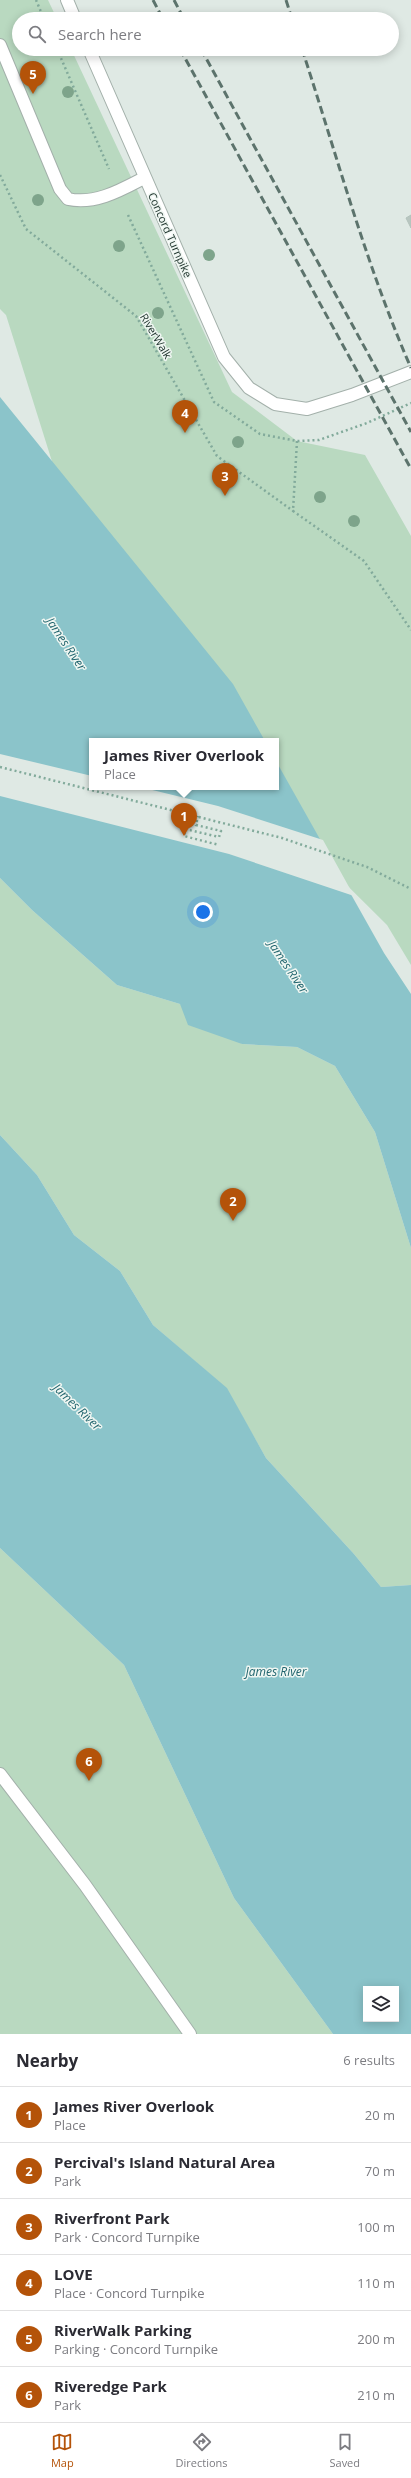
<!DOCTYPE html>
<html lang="en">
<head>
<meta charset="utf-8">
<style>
  :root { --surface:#fff; --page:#f2f2f3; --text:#2b2b33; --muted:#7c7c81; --line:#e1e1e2; --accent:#b45309 }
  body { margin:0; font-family:"Open Sans",sans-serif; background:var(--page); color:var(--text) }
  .controls { position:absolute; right:12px; bottom:12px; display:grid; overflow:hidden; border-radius:0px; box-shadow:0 2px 10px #0003 }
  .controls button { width:36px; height:36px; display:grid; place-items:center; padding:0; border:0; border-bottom:1px solid var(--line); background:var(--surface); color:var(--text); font:20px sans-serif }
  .you { position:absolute; left:203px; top:912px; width:14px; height:14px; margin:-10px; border:3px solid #fff; border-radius:50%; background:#1a73e8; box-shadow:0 0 0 6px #1a73e833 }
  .badge { display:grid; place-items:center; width:26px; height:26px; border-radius:50%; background:var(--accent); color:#fff; font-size:13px; font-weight:700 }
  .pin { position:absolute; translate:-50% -33px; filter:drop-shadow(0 1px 2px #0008) }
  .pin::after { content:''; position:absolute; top:21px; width:14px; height:12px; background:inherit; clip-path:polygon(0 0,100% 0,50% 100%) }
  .popup { position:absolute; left:89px; top:738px; width:190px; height:52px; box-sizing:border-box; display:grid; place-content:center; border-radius:0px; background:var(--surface); filter:drop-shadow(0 1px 3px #0005); font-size:13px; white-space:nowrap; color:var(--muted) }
  .popup b { font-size:15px; color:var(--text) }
  .popup::after { content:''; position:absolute; left:50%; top:100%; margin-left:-8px; border:8px solid transparent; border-top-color:var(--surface) }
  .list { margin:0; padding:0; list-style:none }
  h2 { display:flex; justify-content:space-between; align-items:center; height:52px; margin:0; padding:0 16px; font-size:17px }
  h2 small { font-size:13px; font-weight:400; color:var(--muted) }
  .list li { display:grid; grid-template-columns:26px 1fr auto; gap:12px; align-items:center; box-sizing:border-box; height:56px; padding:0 16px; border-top:1px solid var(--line) }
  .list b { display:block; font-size:15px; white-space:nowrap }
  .list p { margin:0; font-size:13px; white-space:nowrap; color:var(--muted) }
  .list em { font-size:13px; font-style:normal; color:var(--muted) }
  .icon { flex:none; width:22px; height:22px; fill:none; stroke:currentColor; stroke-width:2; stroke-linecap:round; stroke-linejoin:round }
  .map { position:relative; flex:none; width:411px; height:2034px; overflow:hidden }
  .search { position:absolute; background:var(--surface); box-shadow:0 2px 10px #0003; left:12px; right:12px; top:12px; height:44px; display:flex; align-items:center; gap:10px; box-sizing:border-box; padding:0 14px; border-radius:22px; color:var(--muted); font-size:15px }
  .sheet { height:388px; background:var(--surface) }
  nav { display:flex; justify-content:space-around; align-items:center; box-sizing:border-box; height:56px; border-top:1px solid var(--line); background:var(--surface); font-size:11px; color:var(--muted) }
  nav a { display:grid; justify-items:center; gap:2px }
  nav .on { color:var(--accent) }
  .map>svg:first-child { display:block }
</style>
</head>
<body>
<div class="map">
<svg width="411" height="2034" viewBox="0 0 411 2034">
  <rect width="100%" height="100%" fill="#dfe9e4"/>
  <path fill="#b9d9c0" d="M0 0H48L57 19H19V49H71L232 392 297 441 365 455 411 536V965L387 925 248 787H276V741H210L82 557 6 315 0 309Z
    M0 878 32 910 117 985 180 1004 242 1044 297 1047 335 1066 375 1132 411 1248V1585L381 1587 354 1554 266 1458 226 1388 153 1325 120 1271 74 1235 37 1175 0 1135Z
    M0 1548 124 1665 234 1898 333 2034H0Z"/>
  <path fill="#8bc4ca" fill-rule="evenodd" d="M0 397 233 684 265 741H92V787H276V761L384 953 411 994V1248L375 1132 335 1066 297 1047 242 1044 188 1025 180 1004 117 985 32 910 0 878Z
    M0 1135 37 1175 74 1235 120 1271 153 1325 227 1388 266 1458 354 1554 381 1587 411 1585V2034H333L234 1898 124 1665 0 1548ZM366 1989H396V2019H366Z"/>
  <path fill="#dfe9e4" d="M0 754 92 776V787H140L218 806 323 840 354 896 229 854 0 796Z"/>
  <path fill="#b8c6c0" stroke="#b2c2bb" d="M411 215V228L406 218Z"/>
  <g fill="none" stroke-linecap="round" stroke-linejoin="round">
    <g stroke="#a3b0aa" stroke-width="14">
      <path id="minor" d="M67 0 75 19
        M0 45 60 189 68 199C95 205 121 190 144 178
        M89 49 224 357 249 388 275 404 307 409 352 395 411 372
        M0 1774 85 1885 190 2034"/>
    </g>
    <path stroke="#82aa9b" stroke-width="2.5" stroke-dasharray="2 3" stroke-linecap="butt" d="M36 0 44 19
      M57 49 109 169
      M0 175 26 229 136 316 217 456 293 511
      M128 215 214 402 260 434 297 441 319 440 367 423 411 403
      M297 441 293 511 364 561 411 630
      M0 767 282 838 367 867 411 889
      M189 813 184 836 219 845
      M185 829 219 837 221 831 196 825 198 816"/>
    <use href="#minor" stroke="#fff" stroke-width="12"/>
    <path stroke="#5c736c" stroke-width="3" stroke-dasharray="8 4" stroke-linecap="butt" d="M153 0 163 19
      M174 0 184 19
      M286 0 292 19
      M180 49 411 469
      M201 49 411 432
      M302 49C337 156 366 265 411 368"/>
  </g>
  <g fill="#7ea48b">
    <circle cx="68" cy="92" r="6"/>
    <circle cx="38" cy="200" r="6"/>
    <circle cx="119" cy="246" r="6"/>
    <circle cx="209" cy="255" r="6"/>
    <circle cx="158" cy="313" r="6"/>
    <circle cx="238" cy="442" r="6"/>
    <circle cx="320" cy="497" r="6"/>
    <circle cx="354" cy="521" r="6"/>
  </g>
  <g text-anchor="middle" stroke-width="3" stroke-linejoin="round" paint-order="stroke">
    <g font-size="11" fill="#223730" stroke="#eff6f2">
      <text transform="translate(170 235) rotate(66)" y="4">Concord Turnpike</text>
      <text transform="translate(156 336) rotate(59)" y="4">RiverWalk</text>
    </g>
    <g font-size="12" font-style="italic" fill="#21656e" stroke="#eff6f2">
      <text transform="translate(66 644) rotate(56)" y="4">James River</text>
      <text transform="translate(288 967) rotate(56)" y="4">James River</text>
      <text transform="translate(77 1407) rotate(44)" y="4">James River</text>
      <text x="276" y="1676">James River</text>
    </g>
  </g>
</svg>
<div class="controls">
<button><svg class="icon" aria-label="layers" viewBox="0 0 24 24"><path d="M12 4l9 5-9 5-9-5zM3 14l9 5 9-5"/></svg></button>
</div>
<div class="you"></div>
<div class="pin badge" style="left:184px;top:836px">1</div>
<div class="popup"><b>James River Overlook</b>Place</div>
<div class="pin badge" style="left:233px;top:1221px">2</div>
<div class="pin badge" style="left:225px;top:496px">3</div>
<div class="pin badge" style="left:185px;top:433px">4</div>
<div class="pin badge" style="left:33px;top:94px">5</div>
<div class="pin badge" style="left:89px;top:1781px">6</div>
<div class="search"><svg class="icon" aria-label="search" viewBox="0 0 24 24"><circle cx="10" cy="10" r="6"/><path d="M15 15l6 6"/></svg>Search here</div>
</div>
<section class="sheet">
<h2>Nearby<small>6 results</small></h2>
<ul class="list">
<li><span class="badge">1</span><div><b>James River Overlook</b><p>Place</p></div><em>20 m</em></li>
<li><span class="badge">2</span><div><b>Percival's Island Natural Area</b><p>Park</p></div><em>70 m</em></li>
<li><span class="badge">3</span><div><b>Riverfront Park</b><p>Park · Concord Turnpike</p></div><em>100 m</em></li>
<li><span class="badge">4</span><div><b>LOVE</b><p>Place · Concord Turnpike</p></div><em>110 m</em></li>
<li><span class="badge">5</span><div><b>RiverWalk Parking</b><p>Parking · Concord Turnpike</p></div><em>200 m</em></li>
<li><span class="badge">6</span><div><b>Riveredge Park</b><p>Park</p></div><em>210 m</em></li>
</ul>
</section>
<nav>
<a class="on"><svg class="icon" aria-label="map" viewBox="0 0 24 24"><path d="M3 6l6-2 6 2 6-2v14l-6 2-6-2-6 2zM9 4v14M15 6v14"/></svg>Map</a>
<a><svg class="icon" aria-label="directions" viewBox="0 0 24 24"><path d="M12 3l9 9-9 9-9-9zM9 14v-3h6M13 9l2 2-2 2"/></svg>Directions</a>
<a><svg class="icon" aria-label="saved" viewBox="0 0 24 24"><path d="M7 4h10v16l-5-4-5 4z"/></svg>Saved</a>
</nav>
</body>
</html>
